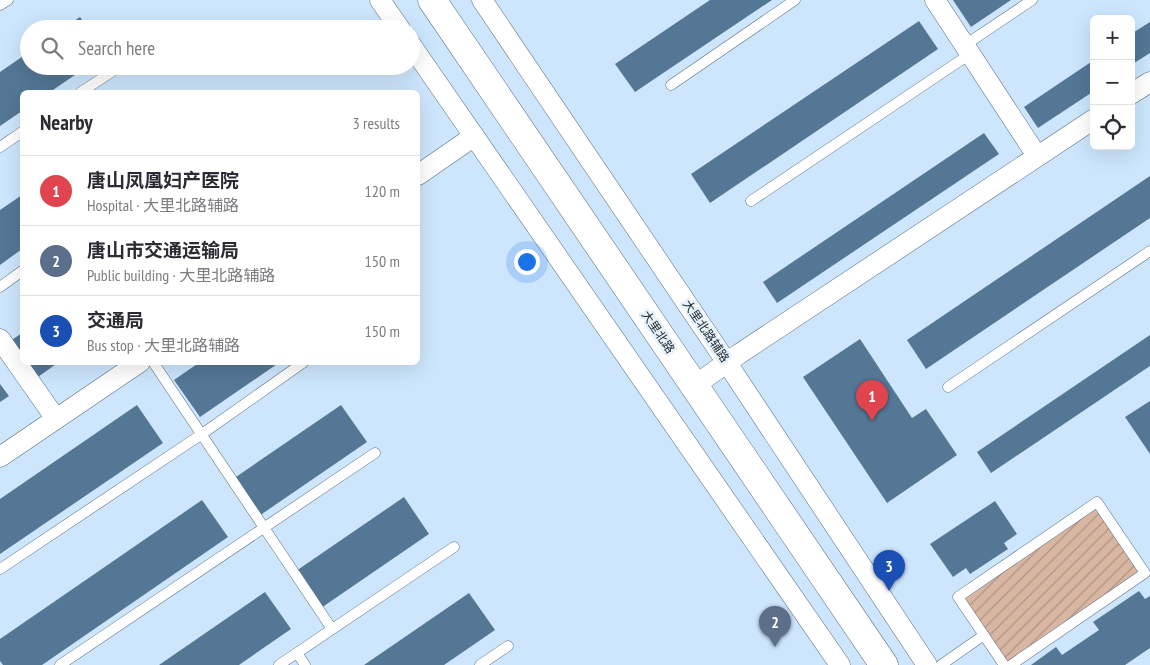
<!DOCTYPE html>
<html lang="en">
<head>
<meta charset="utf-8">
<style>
  :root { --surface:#fff; --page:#f2f2f3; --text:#2b2b33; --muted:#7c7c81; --line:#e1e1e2; --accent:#b25400 }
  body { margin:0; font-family:"PT Sans Narrow","Noto Sans SC",sans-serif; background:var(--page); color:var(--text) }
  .controls { position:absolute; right:15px; top:15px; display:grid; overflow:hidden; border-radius:8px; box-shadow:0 5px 20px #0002 }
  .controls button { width:45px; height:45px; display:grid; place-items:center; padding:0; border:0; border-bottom:1px solid var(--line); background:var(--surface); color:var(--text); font:25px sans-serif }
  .you { position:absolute; left:526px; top:261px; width:18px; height:18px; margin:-12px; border:4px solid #fff; border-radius:50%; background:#1a73e8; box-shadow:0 0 0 8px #1a73e833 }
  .badge { display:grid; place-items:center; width:32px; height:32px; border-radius:50%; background:var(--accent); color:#fff; font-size:16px; font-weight:700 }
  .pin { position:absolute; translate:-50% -41px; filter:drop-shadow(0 1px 2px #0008) }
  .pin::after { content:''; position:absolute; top:26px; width:18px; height:15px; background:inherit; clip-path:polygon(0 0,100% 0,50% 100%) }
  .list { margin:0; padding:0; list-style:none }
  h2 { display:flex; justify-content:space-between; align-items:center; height:65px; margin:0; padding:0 20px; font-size:21px }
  h2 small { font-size:16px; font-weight:400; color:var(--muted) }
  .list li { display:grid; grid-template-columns:32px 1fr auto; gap:15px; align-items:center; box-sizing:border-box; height:70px; padding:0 20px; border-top:1px solid var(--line) }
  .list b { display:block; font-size:19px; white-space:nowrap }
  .list p { margin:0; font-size:16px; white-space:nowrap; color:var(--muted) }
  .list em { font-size:16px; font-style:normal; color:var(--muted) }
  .icon { flex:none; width:28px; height:28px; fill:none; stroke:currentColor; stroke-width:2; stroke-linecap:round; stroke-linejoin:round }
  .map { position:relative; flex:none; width:1150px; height:665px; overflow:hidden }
  .search { position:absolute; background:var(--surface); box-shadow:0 5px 20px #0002; left:20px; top:20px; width:400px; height:55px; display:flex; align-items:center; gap:12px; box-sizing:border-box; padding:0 18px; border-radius:28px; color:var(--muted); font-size:19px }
  .panel { position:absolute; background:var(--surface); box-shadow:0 5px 20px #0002; left:20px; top:90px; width:400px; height:275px; border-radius:8px }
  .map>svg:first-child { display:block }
</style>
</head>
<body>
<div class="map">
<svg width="1150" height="665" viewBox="0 0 1150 665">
  <defs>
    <pattern id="garden-furrows" width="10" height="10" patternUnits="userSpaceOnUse" patternTransform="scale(1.25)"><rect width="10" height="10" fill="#d9b6a2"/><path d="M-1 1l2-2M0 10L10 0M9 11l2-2" fill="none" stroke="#b09485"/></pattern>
  </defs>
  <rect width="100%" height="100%" fill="#cde6fd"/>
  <path fill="url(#garden-furrows)" d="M1096 508 1139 572 1007 662 964 598Z"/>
  <path fill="#547796" d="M710 0H772L635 92 615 64Z
    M953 0H1011L971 27Z
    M80 17 88 29H62Z
    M919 21 938 49 710 203 691 174Z
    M1150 22V53L1131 65V34Z
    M29 52V66H88L50 92H22V111L0 126V72Z
    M1094 60V91L1038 128 1024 107Z
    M984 133 999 154 777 303 763 282Z
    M1150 176V218L926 369 907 340Z
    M22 195V249L0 265V210Z
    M22 333V362H59L28 384 3 346Z
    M1150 335V366L991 473 977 452Z
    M860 339 912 418 926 409 957 455 887 503 803 377Z
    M200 362H280L200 417 174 380Z
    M0 384 9 396 0 402Z
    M1150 401V454L1125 417Z
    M137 405 163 443 0 554V499Z
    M341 405 367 442 259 516 233 479Z
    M404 497 429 534 321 608 296 571Z
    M202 500 228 537 42 665H3L0 661V639Z
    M995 501 1017 534 1004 543 1008 549 970 574 966 568 953 577 930 544Z
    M1139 591 1145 599 1150 596V648L1125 665H1031L1056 647 1062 655 1099 630 1093 622Z
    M265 592 291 629 239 665H159Z
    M469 593 495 630 444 665H364Z"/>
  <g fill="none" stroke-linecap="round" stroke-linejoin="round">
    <g stroke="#576e82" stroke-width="11">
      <path id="lane" d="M0 5 8 0
        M965 45 1032 0
        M671 85 795 0
        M81 92 113 71
        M0 147 22 132
        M751 201 970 54
        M0 287 22 271
        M153 362 332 629
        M948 387 1150 251
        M0 569 202 434 304 362
        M297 653 305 665
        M60 665 375 453
        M279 665 454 547
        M480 665 508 646
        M941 665 984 635
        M1004 665 958 597 1097 502 1145 573 1011 665"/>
    </g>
    <g stroke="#576e82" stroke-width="21">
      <path id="street" d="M380 0 400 29
        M482 0 727 363 927 665
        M935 0 1037 156
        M411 45 840 665
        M1131 94 1150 82
        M418 175 473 137
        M0 339 56 419
        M694 386 739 354 1094 119
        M0 457 140 362"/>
    </g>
    <g stroke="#576e82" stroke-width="29">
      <path id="secondary" d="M432 0 884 665"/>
    </g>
    <use href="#lane" stroke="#fff" stroke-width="10"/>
    <use href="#street" stroke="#fff" stroke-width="20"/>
    <use href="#secondary" stroke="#fff" stroke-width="28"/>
  </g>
  <g text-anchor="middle" stroke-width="5" stroke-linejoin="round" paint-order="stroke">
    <g font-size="12" fill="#212a33" stroke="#e7f1fa">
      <text transform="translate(706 331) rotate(56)" y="4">大里北路辅路</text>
      <text transform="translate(658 332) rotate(56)" y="4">大里北路</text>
    </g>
  </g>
</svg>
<div class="controls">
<button>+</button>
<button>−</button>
<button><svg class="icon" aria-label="locate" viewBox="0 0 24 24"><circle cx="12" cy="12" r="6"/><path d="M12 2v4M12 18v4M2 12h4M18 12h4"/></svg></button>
</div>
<div class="you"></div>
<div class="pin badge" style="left:872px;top:421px;background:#e0444e">1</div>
<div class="pin badge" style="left:775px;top:647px;background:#5c6f8a">2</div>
<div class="pin badge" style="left:889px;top:591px;background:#1a4fb4">3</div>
<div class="search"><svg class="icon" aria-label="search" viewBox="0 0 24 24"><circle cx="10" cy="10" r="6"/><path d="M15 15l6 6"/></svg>Search here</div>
<section class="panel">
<h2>Nearby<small>3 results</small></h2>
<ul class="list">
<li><span class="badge" style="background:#e0444e">1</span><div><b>唐山凤凰妇产医院</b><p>Hospital · 大里北路辅路</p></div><em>120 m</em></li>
<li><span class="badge" style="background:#5c6f8a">2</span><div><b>唐山市交通运输局</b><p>Public building · 大里北路辅路</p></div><em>150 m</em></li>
<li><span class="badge" style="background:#1a4fb4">3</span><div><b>交通局</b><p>Bus stop · 大里北路辅路</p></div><em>150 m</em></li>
</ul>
</section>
</div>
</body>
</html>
